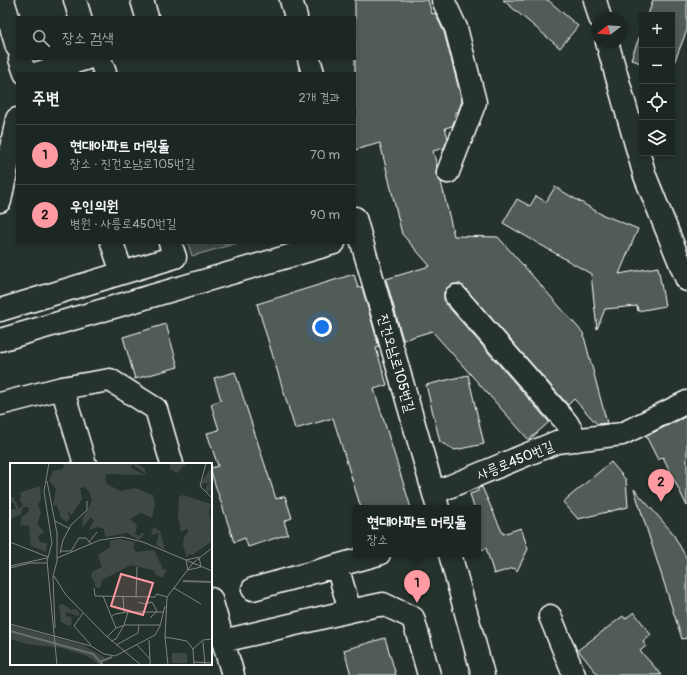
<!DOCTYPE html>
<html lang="ko">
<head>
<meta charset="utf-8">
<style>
  :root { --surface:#1c2622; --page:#252e2a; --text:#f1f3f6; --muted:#a0a5a5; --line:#3a4340; --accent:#ff9aa2 }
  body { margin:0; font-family:Pangolin,"Poor Story",sans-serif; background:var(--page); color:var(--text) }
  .controls { position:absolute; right:12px; top:12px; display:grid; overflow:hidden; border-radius:0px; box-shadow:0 2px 6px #0003 }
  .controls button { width:36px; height:36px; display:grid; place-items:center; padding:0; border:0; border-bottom:1px solid var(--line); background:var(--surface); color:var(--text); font:20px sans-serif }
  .compass { position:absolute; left:591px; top:12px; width:36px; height:36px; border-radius:50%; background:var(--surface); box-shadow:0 2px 6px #0003; rotate:253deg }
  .you { position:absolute; left:322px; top:327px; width:14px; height:14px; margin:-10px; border:3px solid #fff; border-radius:50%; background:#1a73e8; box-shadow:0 0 0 6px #1a73e833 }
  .badge { display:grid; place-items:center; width:26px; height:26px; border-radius:50%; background:var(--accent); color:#111; font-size:13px; font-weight:700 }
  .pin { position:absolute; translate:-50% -33px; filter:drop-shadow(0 1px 2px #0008) }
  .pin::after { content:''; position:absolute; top:21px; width:14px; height:12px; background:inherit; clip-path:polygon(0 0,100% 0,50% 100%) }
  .popup { position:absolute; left:353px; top:505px; width:128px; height:52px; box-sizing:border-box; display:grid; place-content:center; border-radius:0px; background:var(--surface); filter:drop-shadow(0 1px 3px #0005); font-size:13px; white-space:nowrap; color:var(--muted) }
  .popup b { font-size:15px; color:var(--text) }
  .popup::after { content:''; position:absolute; left:50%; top:100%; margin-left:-8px; border:8px solid transparent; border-top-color:var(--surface) }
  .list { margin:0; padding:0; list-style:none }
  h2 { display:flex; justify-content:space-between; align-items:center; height:52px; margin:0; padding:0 16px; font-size:17px }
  h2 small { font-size:13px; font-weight:400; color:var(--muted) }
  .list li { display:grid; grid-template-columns:26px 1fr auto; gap:12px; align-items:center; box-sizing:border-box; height:60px; padding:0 16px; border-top:1px solid var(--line) }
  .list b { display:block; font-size:15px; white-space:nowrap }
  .list p { margin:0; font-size:13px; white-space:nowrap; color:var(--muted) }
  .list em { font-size:13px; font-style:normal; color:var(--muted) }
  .icon { flex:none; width:22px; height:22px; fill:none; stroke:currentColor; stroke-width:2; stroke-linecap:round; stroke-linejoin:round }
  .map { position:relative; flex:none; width:687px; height:675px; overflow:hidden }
  .search { position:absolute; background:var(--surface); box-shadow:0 2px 6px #0003; left:16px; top:16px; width:340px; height:44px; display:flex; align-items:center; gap:10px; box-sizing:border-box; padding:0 14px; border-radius:0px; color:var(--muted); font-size:15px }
  .panel { position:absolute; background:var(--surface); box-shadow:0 2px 6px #0003; left:16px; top:72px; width:340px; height:172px; border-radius:0px }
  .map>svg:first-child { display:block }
</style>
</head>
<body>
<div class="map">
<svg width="687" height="675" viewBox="0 0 687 675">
  <rect width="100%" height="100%" fill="#26332d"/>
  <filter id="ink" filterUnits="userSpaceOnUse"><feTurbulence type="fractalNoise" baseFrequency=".025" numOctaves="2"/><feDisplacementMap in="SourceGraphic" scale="8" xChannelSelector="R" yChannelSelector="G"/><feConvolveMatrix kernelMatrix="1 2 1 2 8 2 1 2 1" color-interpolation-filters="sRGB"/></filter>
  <g filter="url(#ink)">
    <path fill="#3e4944" stroke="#9ea4a2" d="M188 243H238L192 256Z"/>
    <path fill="#515c57" stroke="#fff" d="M355 0H428L432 14 435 13 444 32 462 101 458 112 454 113 456 117 452 126 445 128 448 138 444 148 433 151 437 166 436 174 441 182 454 236 498 237 583 333 607 423 597 424 574 399 568 405 465 288 460 284H454L448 287 444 292V299L446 304 549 422 529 440 432 331 403 340 386 279 430 266 402 234 380 143 355 150Z
      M503 0H548L578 26 560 48Z
      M653 0H687V30L672 68V15H648Z
      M642 30V64L631 59Z
      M555 187 601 214 638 229 619 274 658 267 665 306 638 311 637 306 605 309 597 329 591 274 503 223 517 199 530 206 536 196 546 202Z
      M354 274 358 288 362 287 379 347 376 348 387 385 374 389 411 508H361L333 418 295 429 257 304Z
      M166 324 178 367 135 379 123 337Z
      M235 372 276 499 285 496 292 518 284 521 288 534 248 547 245 538 234 542 211 472V468L218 466 207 433 219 430 211 404 221 400 214 378Z
      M468 375 484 444 455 450 440 442 426 385Z
      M687 416V506L663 457 658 460 646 436Z
      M611 462 626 480 628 507 578 519 563 502Z
      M482 487 503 534 521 528 528 549 517 571 514 568 494 574 486 548 478 552V508H474L470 494 478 491V488Z
      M634 489 672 532 687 559V638L682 639Z
      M634 612 651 635 643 642 646 646 640 651 662 675H598L578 650 623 616 625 619Z
      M385 638 396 675H351L344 650Z"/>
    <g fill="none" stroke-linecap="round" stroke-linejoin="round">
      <g stroke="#fff" stroke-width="25">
        <path id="minor" d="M3 0 17 47
          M75 0 80 17
          M142 0 147 17
          M291 0 296 17
          M443 0 456 28 475 102 448 172
          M595 0 600 18
          M607 42 645 176 687 280
          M20 59 25 73
          M100 59 105 73
          M309 59 313 73
          M38 73 85 59
          M0 201 17 119
          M355 218 438 508
          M112 243 122 273
          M456 296 567 423 577 440
          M0 310 175 257 170 243
          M0 340 334 243
          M62 388 110 380 156 409 172 464
          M0 404 62 388 85 464
          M434 493 557 442 622 434 687 402
          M450 554 483 675
          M253 589 379 554
          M211 599 223 641 350 611 337 566
          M350 611 383 604 413 618 429 675
          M550 616 574 675
          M223 641 233 675"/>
      </g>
      <use href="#minor" stroke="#26332d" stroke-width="22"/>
    </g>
  </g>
  <g text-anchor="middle" stroke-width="3" stroke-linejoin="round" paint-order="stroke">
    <g font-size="14" fill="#fff" stroke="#26332d">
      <text transform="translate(397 363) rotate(74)" y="5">진건오남로105번길</text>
      <text transform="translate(515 460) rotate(-22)" y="5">사릉로450번길</text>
    </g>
  </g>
  <g transform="translate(10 463)">
    <rect width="202" height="202" fill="#26332d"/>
    <path d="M51 0H127L135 6 136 11 122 1 121 5 135 12 96 11 95 15 97 21 110 28 125 25 143 32 145 42 142 55 131 50 120 56 127 62 125 71 129 73 133 69 134 72 129 77 117 70 95 74 94 66 88 64 79 67 84 57 81 54 72 64 73 55 82 38 79 28 74 24 70 25 72 36 63 50 61 52 57 47 60 55 57 59 51 55 47 42 43 43 46 26 39 17 43 8 53 6 54 2ZM160 0H177L167 10 160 6ZM202 4V27H199L198 30 195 27 197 22 202 19 192 21V25L190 21ZM30 23 31 36 28 42 31 49 27 61 34 69 28 73 30 79 37 80 36 89 21 83 19 63 10 62 12 54 19 48 18 44H13L11 51 0 56V46H6L3 39 0 41V33L4 35 9 46 13 42 10 38 11 29ZM173 32 201 41 199 48 202 69 201 79 182 92 179 91 177 95 173 82 174 74 179 68 177 66 171 69 168 53 169 34ZM143 64 150 68 155 87 146 82 149 70 141 72ZM109 76 125 79 123 84 126 89 144 87 153 106 157 107 152 115 145 111 143 107 121 102 92 117 90 125 85 124V120L81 114 82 109 92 104 88 92 100 84V78ZM53 141 61 147 66 146 70 151 68 153 56 149V153L61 154 62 161 59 163 51 159 49 142ZM0 162 73 182 96 195 90 202 77 193 51 185 16 181 0 176ZM162 190H177V200H162Z" fill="#3e4944"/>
    <path fill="none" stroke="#67706c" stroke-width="2" d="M173 118 202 119M0 168 83 191 93 202M90 199 102 194"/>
    <path fill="none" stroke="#7d8581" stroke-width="1" d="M39 0 34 28 42 80 37 98 47 202M196 0 190 23 202 35M37 18 47 70V98L43 113 45 165M202 43V58M45 58 60 66M0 79 38 94M79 79 87 69M202 85 183 100 202 108M50 88H61L69 75H76L81 81M50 90 53 77 61 62 77 47V38M189 94 191 104 178 107 176 97ZM47 95 90 77 112 74 133 79 183 100 157 134 155 174 158 202M0 103 37 95M0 105 20 100H37M44 113 56 132 95 172 131 202M84 125 85 133 145 134 147 131 157 134M164 125 191 141M93 133 106 165 97 174M113 133 114 149M126 134 127 104M128 139 135 141 142 139 147 148 140 155M73 150 64 163 81 182M101 154 105 151 118 149H153M0 161 81 183 94 191 105 193 145 172 150 163 155 143M106 165 115 162H150M155 174 177 178 183 186 193 177 202 176M139 177 140 196M101 178 106 176 114 162 118 149M193 179 195 202M106 182 128 170 129 162M127 182 140 196V202M183 186 184 202M184 199 202 200"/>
    <path fill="#ff9aa2" fill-opacity="0.15" stroke="#ff9aa2" stroke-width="2" d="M111 111 143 120 133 152 101 143Z"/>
    <rect width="202" height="202" fill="none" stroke="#fff" stroke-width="2"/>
  </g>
</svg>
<div class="controls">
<button>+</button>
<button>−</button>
<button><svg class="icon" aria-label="locate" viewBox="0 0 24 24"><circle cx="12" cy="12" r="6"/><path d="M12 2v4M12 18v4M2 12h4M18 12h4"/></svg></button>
<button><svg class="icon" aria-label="layers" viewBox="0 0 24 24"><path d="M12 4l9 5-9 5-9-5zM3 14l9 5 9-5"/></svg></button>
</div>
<svg class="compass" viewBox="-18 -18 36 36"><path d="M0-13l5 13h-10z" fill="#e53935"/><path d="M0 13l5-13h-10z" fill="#a0a5a5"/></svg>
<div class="you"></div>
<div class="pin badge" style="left:417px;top:603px">1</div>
<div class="popup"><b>현대아파트 머릿돌</b>장소</div>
<div class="pin badge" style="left:661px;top:502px">2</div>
<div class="search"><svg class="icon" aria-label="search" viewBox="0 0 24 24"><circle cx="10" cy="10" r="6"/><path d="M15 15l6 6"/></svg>장소 검색</div>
<section class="panel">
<h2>주변<small>2개 결과</small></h2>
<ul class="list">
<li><span class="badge">1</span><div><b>현대아파트 머릿돌</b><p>장소 · 진건오남로105번길</p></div><em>70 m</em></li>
<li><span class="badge">2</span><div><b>우인의원</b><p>병원 · 사릉로450번길</p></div><em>90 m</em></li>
</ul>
</section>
</div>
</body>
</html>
